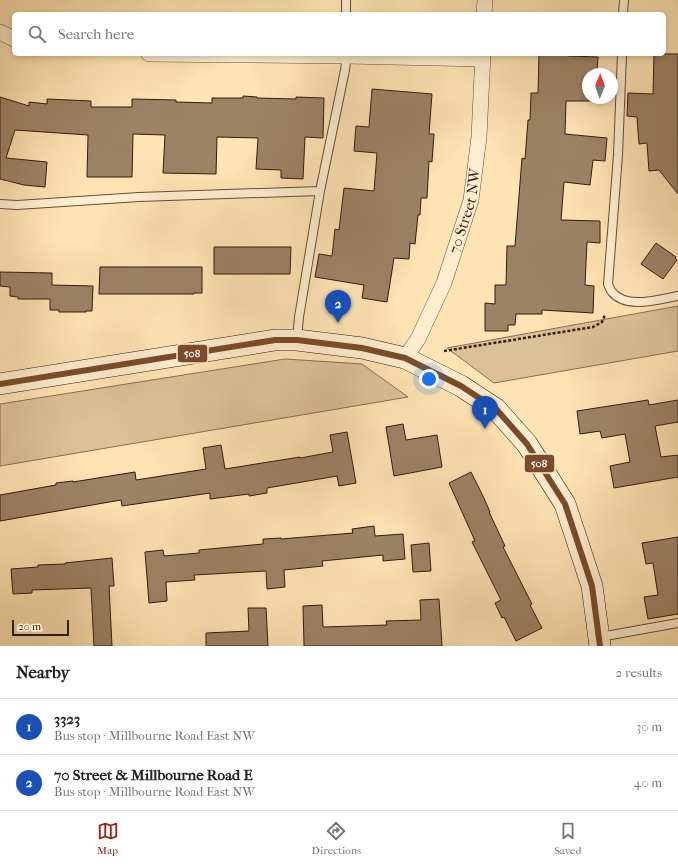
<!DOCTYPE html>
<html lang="en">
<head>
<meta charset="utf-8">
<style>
  :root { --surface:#fff; --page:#f6f6f6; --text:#222; --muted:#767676; --line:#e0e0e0; --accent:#8f2418 }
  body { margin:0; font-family:"IM FELL French Canon",serif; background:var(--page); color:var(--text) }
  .compass { position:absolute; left:582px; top:68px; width:36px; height:36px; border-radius:50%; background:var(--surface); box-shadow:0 2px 6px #0003; rotate:1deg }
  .scale { position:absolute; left:12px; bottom:10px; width:57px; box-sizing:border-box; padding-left:4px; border:2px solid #321b11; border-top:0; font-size:11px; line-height:14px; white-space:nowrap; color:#321b11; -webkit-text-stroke:3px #feedce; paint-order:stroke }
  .you { position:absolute; left:429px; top:379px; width:14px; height:14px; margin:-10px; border:3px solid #fff; border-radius:50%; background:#1a73e8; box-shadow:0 0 0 6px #1a73e833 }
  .badge { display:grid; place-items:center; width:26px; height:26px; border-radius:50%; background:var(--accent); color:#fff; font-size:13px; font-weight:700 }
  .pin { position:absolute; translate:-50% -33px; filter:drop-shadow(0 1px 2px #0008) }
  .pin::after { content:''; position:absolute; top:21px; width:14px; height:12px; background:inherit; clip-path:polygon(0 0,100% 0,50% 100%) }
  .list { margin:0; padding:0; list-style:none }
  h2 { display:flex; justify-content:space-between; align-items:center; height:52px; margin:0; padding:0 16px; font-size:17px }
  h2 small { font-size:13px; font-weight:400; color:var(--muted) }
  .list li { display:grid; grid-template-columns:26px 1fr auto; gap:12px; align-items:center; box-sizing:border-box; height:56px; padding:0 16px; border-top:1px solid var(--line) }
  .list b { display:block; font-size:15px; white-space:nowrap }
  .list p { margin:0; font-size:13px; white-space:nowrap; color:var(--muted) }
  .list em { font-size:13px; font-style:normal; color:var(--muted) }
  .icon { flex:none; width:22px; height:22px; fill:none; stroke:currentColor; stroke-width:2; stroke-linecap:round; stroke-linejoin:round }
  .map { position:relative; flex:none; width:678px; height:646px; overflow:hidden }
  .search { position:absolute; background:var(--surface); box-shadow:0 2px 6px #0003; left:12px; right:12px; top:12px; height:44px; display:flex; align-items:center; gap:10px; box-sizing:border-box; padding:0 14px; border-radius:6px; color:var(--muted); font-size:15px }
  .sheet { height:164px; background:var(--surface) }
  nav { display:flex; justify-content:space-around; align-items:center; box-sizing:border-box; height:56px; border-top:1px solid var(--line); background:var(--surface); font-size:11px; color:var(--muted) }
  nav a { display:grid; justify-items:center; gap:2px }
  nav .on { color:var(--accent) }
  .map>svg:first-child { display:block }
</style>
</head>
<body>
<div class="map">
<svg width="678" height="646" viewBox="0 0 678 646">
  <rect width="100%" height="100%" fill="#fee3b3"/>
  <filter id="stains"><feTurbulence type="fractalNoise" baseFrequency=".005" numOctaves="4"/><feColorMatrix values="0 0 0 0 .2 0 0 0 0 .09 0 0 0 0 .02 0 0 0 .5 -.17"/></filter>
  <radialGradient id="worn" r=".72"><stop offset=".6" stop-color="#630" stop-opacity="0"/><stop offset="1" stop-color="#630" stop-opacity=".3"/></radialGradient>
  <path fill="#dbc197" stroke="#866e54" d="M678 306V351L494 383 447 348Z
    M285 359 362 364 408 397 0 466V404Z"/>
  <path fill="#9c8365" stroke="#321b11" d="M539 54H568V56L598 57 597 73 588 74V98H596V101H566L565 134 607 138 605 161 593 160 590 185 564 182 561 220 600 221V243L587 242 585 285 594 286 593 313 542 310V314H516L515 325H508V331H485V303L495 304V285H506L507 246H515L522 158 525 159 528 120H530L531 93H538Z
    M654 54H678V194L659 170 649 171 647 143 639 144 637 117 627 116 628 93 653 94Z
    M372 89 432 94 429 134H434L432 162 429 161 427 198H421L420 215H418L415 244 410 243 409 259 394 258 387 302 362 298 364 285 315 277 319 254 332 256 335 229 339 230 344 188 374 191 377 153 354 151 356 126 369 127Z
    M243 96 257 97V98L296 99V97L324 98 323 138 305 137 303 179 281 178V170L256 169 258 138 217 137 216 174 163 173 165 135 133 134 132 177H87L88 135 15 130 6 158 47 162 45 187 24 185 0 179V97L29 106V102L47 104V99L91 101V107H132V99L176 100V102L212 103V98H243Z
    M656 243 676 257 675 258 677 260 663 279 641 264Z
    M214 247H291L290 274H214Z
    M100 267H202V293H194V294H99Z
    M0 272 52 273V285L93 286 92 311H86V312H59V310H50V299H18V297L10 296V287L0 286Z
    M648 400 649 405 678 400V422L655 426 661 457 678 455V477L614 488 610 466 630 462 625 434 602 438 600 431 580 434 577 411Z
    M403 424 406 440 437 435 442 467 394 476 386 427Z
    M347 432 356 483 339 486 337 476 267 488V493L249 496V494L210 499V493L122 506 121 500 0 521V495L56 485V483L73 481V482L135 472 136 480 206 469 203 448 221 445 225 469 300 457V458L333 452 330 435Z
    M471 472 483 496 490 512H489L505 546 503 547 532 604 530 605 542 628 516 641 504 617 502 618 495 603 501 600 472 542 475 541 449 483Z
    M374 526 375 536 403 534 405 559 383 561V555L322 561 323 566 284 570 285 587 267 589 266 571 194 575 195 580 166 582 167 601 149 603 145 552 163 550 164 556 199 553V550L263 544V539L281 538V539L353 533 352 529Z
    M678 537V614L648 619 644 597 658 595 653 563 646 564 642 543Z
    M429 543 431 571 413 572 411 545Z
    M112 558 114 586H109L112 646H94L91 588 32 590V593L13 594 11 569 38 567V565L65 564V563Z
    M439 599 442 646H304L303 606 322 605 323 627 387 625 386 621 421 620 420 600Z
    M248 608H266L268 646H206V633L249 631Z"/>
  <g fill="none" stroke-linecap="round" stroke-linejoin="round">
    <g stroke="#654d3a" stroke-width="10">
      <path id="lane" d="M346 0V14
        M623 14 624 0
        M622 54 618 155 608 284C609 286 610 290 612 292 627 310 659 299 678 296
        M0 204 17 205 139 197 320 191
        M297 339 299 317 320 191 345 70 347 54
        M600 637 678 623"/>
    </g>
    <g stroke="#654d3a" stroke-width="16">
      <g id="street">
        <path d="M484 14 485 0"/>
        <path d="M0 32 14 39"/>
        <path d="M149 54 347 56 482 59"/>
        <path id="s1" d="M405 358 418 339 444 283 471 200 479 137 483 54"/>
      </g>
    </g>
    <g stroke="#321b11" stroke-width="22">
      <path id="secondary" d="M0 384 275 340H297L362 348 405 358 461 386 496 409 527 444 565 504 592 586 600 646"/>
    </g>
    <path stroke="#321b11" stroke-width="2.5" stroke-dasharray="3 2" stroke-linecap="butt" d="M444 351 593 327 602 322 605 315"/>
    <use href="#lane" stroke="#feedce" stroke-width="8"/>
    <use href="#street" stroke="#feedce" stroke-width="15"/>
    <use href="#secondary" stroke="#feedce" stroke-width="21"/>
    <g stroke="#feedce" stroke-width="9">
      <path id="bus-1" d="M0 384 275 340H297L362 348 405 358 461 386 496 409 527 444 565 504 592 586 600 646"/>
    </g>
    <use href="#bus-1" stroke="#7a4b2a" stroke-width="6"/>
  </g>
  <g text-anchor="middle" stroke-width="3" stroke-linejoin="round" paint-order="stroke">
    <g font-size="15" fill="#321b11" stroke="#feedce">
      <text dy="5" stroke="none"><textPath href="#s1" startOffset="160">70 Street NW</textPath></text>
    </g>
  </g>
  <g stroke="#feedce" stroke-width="1.5">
    <rect x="177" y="344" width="31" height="19" rx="4" fill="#7a4b2a"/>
    <rect x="524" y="454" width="31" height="19" rx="4" fill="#7a4b2a"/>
  </g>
  <g font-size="11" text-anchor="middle" font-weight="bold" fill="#fff">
    <text x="192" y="357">508</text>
    <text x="539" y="467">508</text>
  </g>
  <rect width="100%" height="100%" filter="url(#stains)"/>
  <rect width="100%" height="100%" fill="url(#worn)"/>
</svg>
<svg class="compass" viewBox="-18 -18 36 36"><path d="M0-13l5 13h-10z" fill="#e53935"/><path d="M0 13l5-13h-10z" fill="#767676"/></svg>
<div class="scale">20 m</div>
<div class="you"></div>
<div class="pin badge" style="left:485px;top:429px;background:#1a4fb4">1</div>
<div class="pin badge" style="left:338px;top:323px;background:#1a4fb4">2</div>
<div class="search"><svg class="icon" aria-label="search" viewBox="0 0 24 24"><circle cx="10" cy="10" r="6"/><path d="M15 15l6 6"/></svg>Search here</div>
</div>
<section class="sheet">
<h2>Nearby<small>2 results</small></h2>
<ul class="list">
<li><span class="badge" style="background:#1a4fb4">1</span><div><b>3323</b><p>Bus stop · Millbourne Road East NW</p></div><em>30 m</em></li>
<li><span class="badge" style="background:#1a4fb4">2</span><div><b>70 Street &amp; Millbourne Road E</b><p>Bus stop · Millbourne Road East NW</p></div><em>40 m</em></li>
</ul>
</section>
<nav>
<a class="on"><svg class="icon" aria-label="map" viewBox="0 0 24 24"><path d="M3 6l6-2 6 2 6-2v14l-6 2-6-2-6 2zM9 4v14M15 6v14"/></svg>Map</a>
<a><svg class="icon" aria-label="directions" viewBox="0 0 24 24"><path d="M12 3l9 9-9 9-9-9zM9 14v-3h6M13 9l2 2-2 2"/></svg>Directions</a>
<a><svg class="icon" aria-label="saved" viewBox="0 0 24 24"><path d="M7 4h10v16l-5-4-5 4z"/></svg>Saved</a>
</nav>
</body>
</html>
